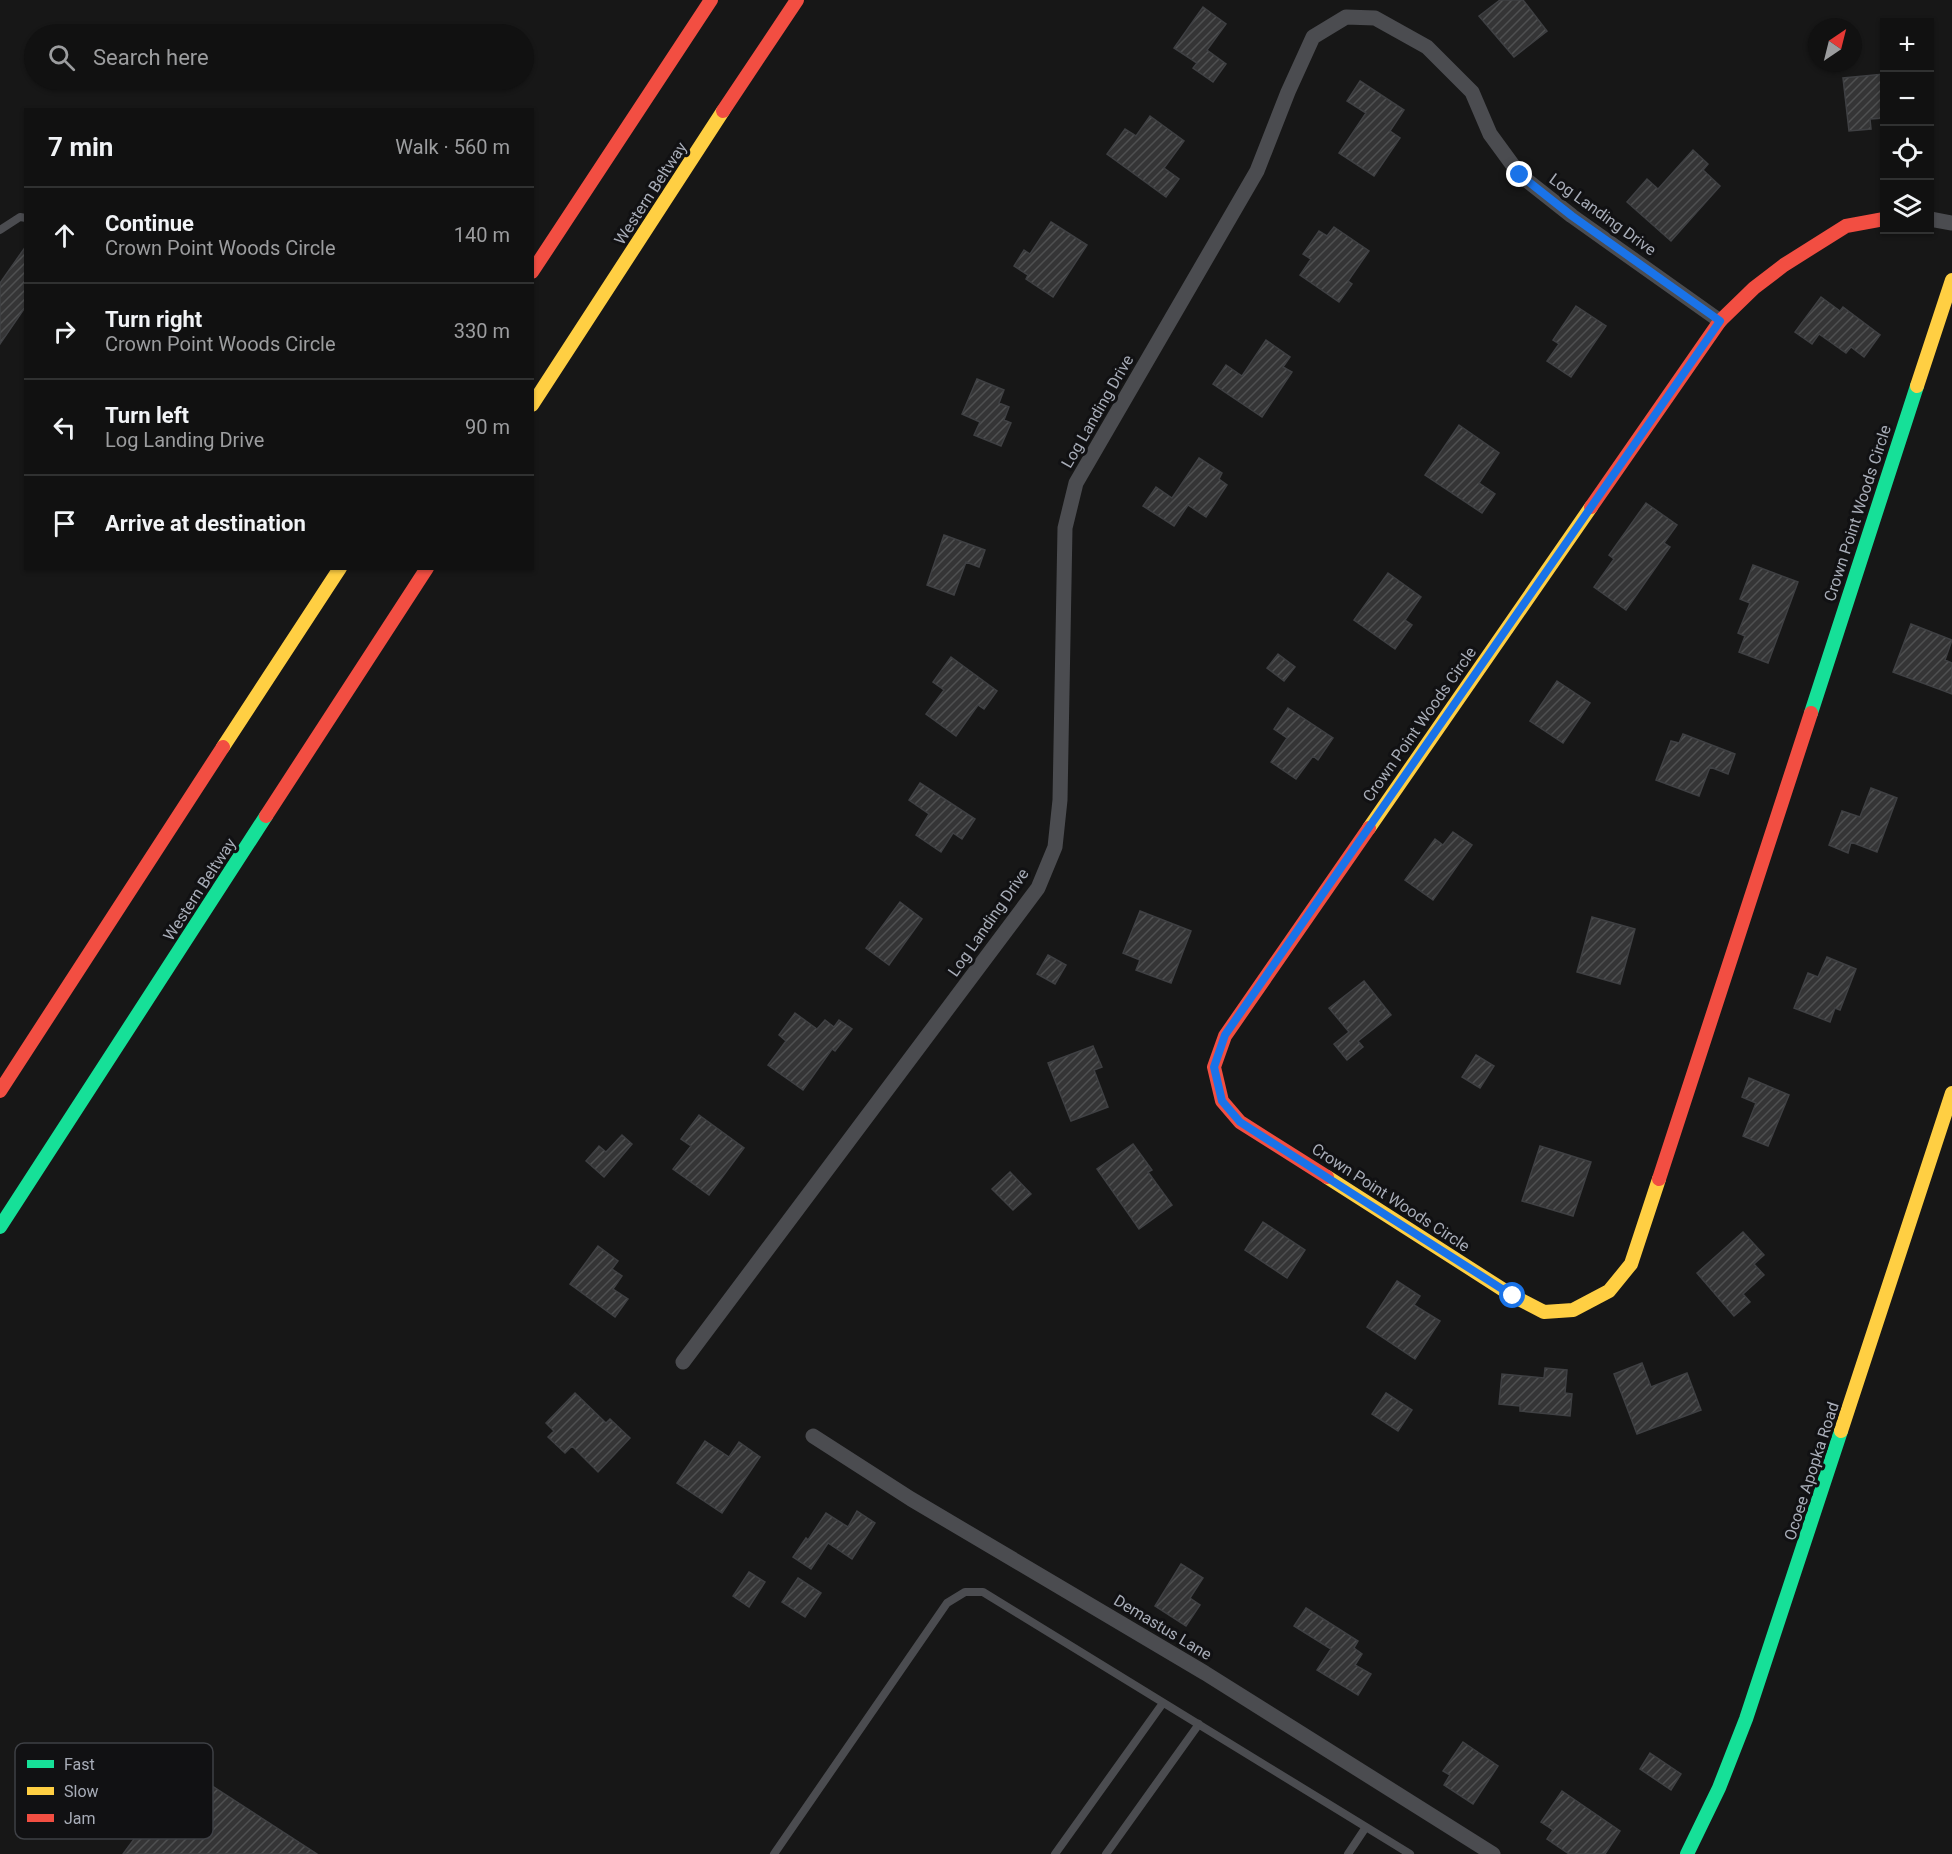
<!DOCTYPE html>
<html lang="en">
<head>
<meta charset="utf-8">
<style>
  :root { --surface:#111; --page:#1a1a1a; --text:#f1f3f6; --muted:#9c9d9f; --line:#303131 }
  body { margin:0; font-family:Roboto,sans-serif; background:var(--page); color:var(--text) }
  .controls { position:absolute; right:18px; top:18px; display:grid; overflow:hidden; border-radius:0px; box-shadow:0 2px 4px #0004 }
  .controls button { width:54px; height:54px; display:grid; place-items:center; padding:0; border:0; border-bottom:2px solid var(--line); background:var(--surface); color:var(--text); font:30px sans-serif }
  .compass { position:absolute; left:1808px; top:18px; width:54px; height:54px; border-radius:50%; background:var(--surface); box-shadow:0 2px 4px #0004; rotate:35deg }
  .stop { position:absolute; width:18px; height:18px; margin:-14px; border:4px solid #1a73e8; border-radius:50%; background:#fff }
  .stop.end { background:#1a73e8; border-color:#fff; box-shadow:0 2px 6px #0008 }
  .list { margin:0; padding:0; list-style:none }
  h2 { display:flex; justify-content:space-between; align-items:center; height:78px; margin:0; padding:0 24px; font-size:26px }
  h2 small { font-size:20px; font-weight:400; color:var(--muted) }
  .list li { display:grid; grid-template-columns:39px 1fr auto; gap:18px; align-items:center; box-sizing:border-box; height:96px; padding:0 24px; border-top:2px solid var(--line) }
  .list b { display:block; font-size:22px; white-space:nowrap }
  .list p { margin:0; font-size:20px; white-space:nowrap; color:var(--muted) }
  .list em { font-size:20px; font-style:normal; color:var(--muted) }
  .icon { flex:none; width:33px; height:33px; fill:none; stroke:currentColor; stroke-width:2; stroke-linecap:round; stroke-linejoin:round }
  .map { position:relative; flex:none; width:1952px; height:1854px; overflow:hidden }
  .search { position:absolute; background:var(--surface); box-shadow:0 2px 4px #0004; left:24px; top:24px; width:510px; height:66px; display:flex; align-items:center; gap:15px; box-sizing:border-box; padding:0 21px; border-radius:33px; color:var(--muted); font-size:22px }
  .panel { position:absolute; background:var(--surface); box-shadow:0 2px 4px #0004; left:24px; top:108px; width:510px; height:462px; border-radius:0px }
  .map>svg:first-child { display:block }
</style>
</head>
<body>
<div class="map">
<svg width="1952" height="1854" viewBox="0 0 1952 1854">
  <defs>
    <pattern id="building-hatch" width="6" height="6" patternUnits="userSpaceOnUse" patternTransform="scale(1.5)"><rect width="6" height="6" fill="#353536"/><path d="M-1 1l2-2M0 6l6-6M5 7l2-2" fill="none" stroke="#4f5051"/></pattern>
  </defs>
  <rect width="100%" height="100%" fill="#171717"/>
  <path fill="url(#building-hatch)" stroke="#3f4043" stroke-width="1.5" d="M1500 0H1523L1547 31 1514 57 1479 16Z
    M1203 7 1226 24 1207 50 1226 64 1213 82 1193 68 1197 63 1174 48Z
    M1884 74V118L1870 119 1871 129 1849 131 1843 78Z
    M1360 81 1404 110 1390 131 1400 138 1374 176 1339 153 1366 113 1347 101Z
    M1150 116 1184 141 1164 168 1179 179 1166 197 1107 154 1125 129 1136 136Z
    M1693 150 1708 164 1703 170 1720 186 1671 241 1627 202 1647 179 1658 189Z
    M1051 222 1087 245 1053 297 1026 279 1028 275 1014 266 1024 250 1030 254Z
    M1334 227 1369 251 1348 281 1352 284 1339 302 1300 275 1311 259 1303 254 1319 231 1327 236Z
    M26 246V306L0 344V283Z
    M1821 297 1840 311 1843 307 1880 335 1864 357 1851 347 1846 353 1819 334 1812 344 1795 332Z
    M1576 306 1606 326 1571 377 1547 361 1559 344 1553 340Z
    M1266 340 1290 357 1283 367 1292 372 1262 417 1213 384 1226 365 1242 376Z
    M977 379 1004 390 999 403 1009 407 1004 420 1011 423 1001 446 974 435 980 422 962 414Z
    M1459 425 1499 453 1479 483 1495 494 1482 513 1425 475Z
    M1199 458 1222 473 1219 479 1227 485 1206 517 1188 505 1174 526 1143 506 1156 487 1172 498Z
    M1646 503 1677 525 1664 543 1670 547 1626 610 1594 587 1614 559 1609 555Z
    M944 535 985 550 979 567 966 562 954 595 927 585Z
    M1753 565 1798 582 1768 663 1739 652 1745 636 1738 633 1750 603 1740 599Z
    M1388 573 1421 597 1405 620 1412 625 1395 649 1354 620Z
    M1911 624 1952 640 1945 660 1952 663V694L1893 672Z
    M1278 654 1295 667 1284 681 1267 668Z
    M951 657 997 691 984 709 978 705 956 736 926 714 944 690 933 682Z
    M1557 681 1590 703 1563 743 1530 721Z
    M1288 708 1333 738 1318 760 1313 756 1296 779 1271 762 1287 738 1274 729Z
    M1683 734 1735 754 1728 774 1710 767 1699 796 1656 780 1671 741 1679 743Z
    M920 783 975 819 962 839 953 833 941 852 916 835 929 814 909 800Z
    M1871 788 1897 798 1877 852 1851 842 1848 853 1829 845 1842 811 1860 817Z
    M1453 832 1472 845 1433 900 1405 880 1435 839 1443 845Z
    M900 902 922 919 889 965 866 948Z
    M1140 911 1191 931 1171 983 1136 970 1140 960 1123 953Z
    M1592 917 1635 929 1620 984 1577 972Z
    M1048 955 1066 965 1055 984 1037 974Z
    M1827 957 1856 969 1840 1010 1835 1008 1830 1022 1794 1008 1808 973 1818 977Z
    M1364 981 1391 1015 1358 1041 1363 1047 1347 1060 1334 1044 1349 1032 1329 1008Z
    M795 1013 817 1029 825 1020 834 1027 839 1020 852 1029 835 1051 832 1049 803 1090 768 1065 786 1041 779 1035Z
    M1093 1046 1102 1067 1094 1070 1108 1107 1071 1121 1048 1063Z
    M1476 1055 1494 1066 1480 1088 1462 1077Z
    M1749 1078 1789 1095 1768 1146 1743 1136 1756 1103 1742 1097Z
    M699 1115 744 1148 709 1195 673 1169 691 1146 681 1139Z
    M622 1135 632 1144 604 1177 586 1161 599 1146 606 1152Z
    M1133 1144 1152 1170 1148 1172 1172 1205 1139 1229 1097 1169Z
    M1540 1146 1591 1162 1573 1216 1522 1201Z
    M1010 1172 1031 1194 1013 1210 992 1189Z
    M1263 1222 1305 1250 1287 1278 1245 1250Z
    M1743 1232 1764 1255 1754 1264 1764 1275 1743 1294 1750 1302 1734 1316 1697 1273Z
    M598 1246 618 1261 612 1269 622 1276 613 1289 628 1299 615 1317 570 1284Z
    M1397 1281 1420 1296 1414 1305 1440 1321 1415 1359 1367 1327Z
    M1642 1363 1651 1387 1687 1373 1701 1410 1637 1434 1614 1374Z
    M1545 1368 1567 1370 1565 1393 1572 1394 1570 1416 1520 1411V1406L1499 1404 1502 1374 1544 1378Z
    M575 1393 606 1423 610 1419 630 1438 598 1472 572 1446 565 1453 548 1437 554 1431 546 1423Z
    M1386 1393 1412 1410 1398 1431 1372 1414Z
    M705 1441 729 1457 739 1442 760 1457 722 1513 677 1483Z
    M857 1511 875 1523 852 1559 828 1543 811 1569 793 1557 806 1538 808 1540 826 1513 848 1527Z
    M1181 1564 1203 1578 1190 1598 1200 1605 1186 1626 1155 1606Z
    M749 1572 765 1582 749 1607 733 1596Z
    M798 1578 821 1593 805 1617 782 1602Z
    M1306 1608 1358 1641 1354 1648 1362 1654 1355 1665 1371 1674 1358 1695 1317 1670 1331 1649 1294 1626Z
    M1463 1742 1498 1766 1473 1804 1444 1785 1450 1775 1443 1771Z
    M1650 1753 1681 1774 1671 1790 1640 1769Z
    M186 1769 317 1854H123Z
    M1562 1791 1620 1831 1605 1854H1569L1547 1839 1553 1830 1541 1822Z"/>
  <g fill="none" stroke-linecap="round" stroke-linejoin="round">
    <path stroke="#4b4c50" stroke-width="8" d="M0 230 20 217 26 218
      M774 1854 947 1603 965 1592H983L1410 1854
      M1055 1854 1163 1703
      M1106 1854 1199 1724
      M1348 1854 1366 1827"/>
    <path stroke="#4b4c50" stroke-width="15" d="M1930 219 1952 223
      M683 1362 1038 888 1055 847 1060 800 1065 528 1076 483 1257 171 1288 92 1313 37 1346 17 1375 18 1427 47 1472 92 1490 134 1520 175 1572 216 1720 321
      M813 1436 911 1499 1205 1673 1493 1854"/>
    <path stroke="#16e098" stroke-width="14" d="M1811 713 1917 386
      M0 1227 266 816
      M1687 1854 1719 1788 1746 1719 1841 1431"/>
    <path stroke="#ffcf43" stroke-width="14" d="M1917 386 1952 280
      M532 405 723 111
      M223 747 340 568
      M1369 828 1591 507
      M1327 1177 1513 1296 1544 1312 1573 1310 1609 1291 1631 1264 1659 1179
      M1841 1431 1952 1093"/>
    <path stroke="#f24e42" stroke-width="14" d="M723 111 797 0
      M532 272 711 0
      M1591 507 1720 321 1754 288 1784 265 1846 226 1884 219
      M266 816 427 568
      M0 1091 223 747
      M1327 1177 1240 1122 1222 1101 1214 1067 1225 1036 1369 828
      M1659 1179 1811 713"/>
  </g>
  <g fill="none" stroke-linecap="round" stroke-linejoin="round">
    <path stroke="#1a73e8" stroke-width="8" d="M1513 1296 1240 1122 1222 1101 1214 1067 1225 1035 1720 321 1572 216 1520 175"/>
  </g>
  <g text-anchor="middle" stroke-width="6" stroke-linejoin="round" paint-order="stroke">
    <g font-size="16" fill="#a8adb8" stroke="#111113">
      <text transform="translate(650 193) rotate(-57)" y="6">Western Beltway</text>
      <text transform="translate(1603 214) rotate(36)" y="6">Log Landing Drive</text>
      <text transform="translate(1097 411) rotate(-60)" y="6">Log Landing Drive</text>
      <text transform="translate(1857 513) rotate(-72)" y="6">Crown Point Woods Circle</text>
      <text transform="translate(1419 724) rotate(-55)" y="6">Crown Point Woods Circle</text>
      <text transform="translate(199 889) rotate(-57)" y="6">Western Beltway</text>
      <text transform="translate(988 922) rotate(-55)" y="6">Log Landing Drive</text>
      <text transform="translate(1391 1197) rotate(33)" y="6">Crown Point Woods Circle</text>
      <text transform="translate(1811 1471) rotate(-72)" y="6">Ocoee Apopka Road</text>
      <text transform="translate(1163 1627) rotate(31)" y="6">Demastus Lane</text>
    </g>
  </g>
  <rect x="15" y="1743" width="198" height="96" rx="9" fill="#111113" stroke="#3e4045" stroke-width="1.5"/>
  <rect x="27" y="1760" width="27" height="8" fill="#16e098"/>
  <rect x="27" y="1787" width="27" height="8" fill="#ffcf43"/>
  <rect x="27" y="1814" width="27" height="8" fill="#f24e42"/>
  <g font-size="16" fill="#a8adb8">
    <text x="64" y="1770">Fast</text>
    <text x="64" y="1797">Slow</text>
    <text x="64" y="1824">Jam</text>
  </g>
</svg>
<div class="controls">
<button>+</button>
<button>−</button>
<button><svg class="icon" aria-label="locate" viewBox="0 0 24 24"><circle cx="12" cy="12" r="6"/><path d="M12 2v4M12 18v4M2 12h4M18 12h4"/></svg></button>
<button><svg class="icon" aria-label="layers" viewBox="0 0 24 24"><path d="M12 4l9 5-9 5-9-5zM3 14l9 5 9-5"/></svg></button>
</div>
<svg class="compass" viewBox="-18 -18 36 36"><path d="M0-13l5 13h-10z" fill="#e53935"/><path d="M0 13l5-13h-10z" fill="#9c9d9f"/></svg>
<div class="stop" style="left:1513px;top:1296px"></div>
<div class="stop end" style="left:1520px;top:175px"></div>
<div class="search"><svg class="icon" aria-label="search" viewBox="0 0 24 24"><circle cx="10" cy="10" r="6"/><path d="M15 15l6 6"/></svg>Search here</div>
<section class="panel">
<h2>7 min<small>Walk · 560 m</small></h2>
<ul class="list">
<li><svg class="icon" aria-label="ahead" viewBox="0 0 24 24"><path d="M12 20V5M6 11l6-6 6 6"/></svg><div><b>Continue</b><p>Crown Point Woods Circle</p></div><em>140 m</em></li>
<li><svg class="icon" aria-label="right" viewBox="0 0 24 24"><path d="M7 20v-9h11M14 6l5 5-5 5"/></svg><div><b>Turn right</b><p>Crown Point Woods Circle</p></div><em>330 m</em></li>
<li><svg class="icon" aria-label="left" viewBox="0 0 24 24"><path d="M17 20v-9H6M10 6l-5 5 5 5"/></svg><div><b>Turn left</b><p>Log Landing Drive</p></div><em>90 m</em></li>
<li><svg class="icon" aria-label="arrive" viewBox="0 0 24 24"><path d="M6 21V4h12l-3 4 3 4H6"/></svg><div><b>Arrive at destination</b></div></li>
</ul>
</section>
</div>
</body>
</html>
